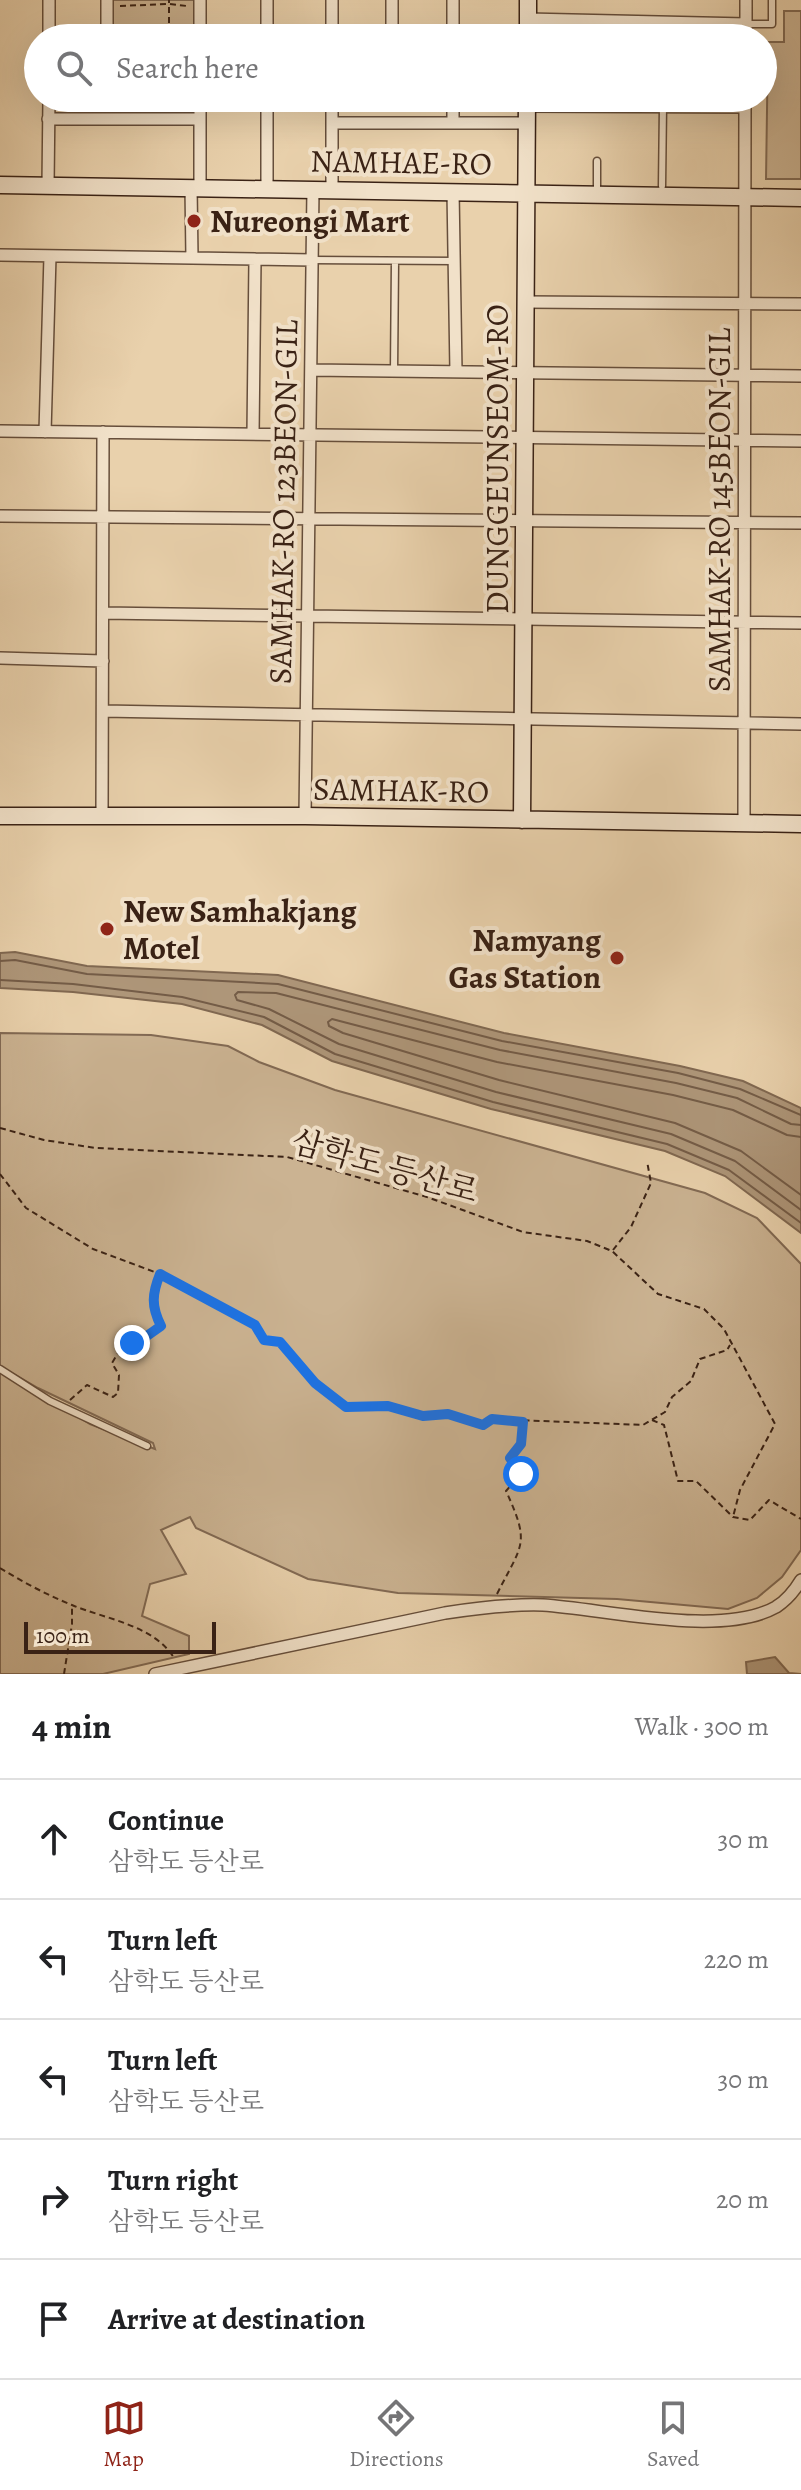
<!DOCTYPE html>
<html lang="en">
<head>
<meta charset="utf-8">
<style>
  :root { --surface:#fff; --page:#f6f6f6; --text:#202124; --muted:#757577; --line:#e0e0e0; --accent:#8f2418 }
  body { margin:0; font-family:Alegreya,"Noto Serif KR",serif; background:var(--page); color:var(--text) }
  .scale { position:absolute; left:24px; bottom:20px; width:192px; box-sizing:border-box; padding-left:8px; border:4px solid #3a2215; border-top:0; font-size:22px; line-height:28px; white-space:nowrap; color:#3a2215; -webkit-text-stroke:6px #f1e1c9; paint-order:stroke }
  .stop { position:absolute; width:24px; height:24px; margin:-18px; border:6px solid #1a73e8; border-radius:50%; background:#fff }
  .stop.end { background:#1a73e8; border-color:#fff; box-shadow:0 2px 8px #0008 }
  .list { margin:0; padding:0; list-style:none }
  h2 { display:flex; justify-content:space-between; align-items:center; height:104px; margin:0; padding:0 32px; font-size:34px }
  h2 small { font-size:26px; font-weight:400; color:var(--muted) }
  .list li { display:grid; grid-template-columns:52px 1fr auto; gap:24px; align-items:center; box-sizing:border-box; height:120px; padding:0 32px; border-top:2px solid var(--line) }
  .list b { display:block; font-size:30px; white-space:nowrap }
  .list p { margin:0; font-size:26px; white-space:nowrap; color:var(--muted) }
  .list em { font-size:26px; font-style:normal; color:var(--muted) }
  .icon { flex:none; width:44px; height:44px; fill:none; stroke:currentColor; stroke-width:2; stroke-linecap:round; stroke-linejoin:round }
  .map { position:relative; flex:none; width:801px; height:1674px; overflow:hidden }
  .search { position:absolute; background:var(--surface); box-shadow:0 8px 32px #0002; left:24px; right:24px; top:24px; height:88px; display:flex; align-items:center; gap:20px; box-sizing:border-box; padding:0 28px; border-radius:44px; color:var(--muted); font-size:30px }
  .sheet { height:704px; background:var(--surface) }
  nav { display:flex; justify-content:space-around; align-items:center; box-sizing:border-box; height:112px; border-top:2px solid var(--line); background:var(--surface); font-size:22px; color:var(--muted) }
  nav a { display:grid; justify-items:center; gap:4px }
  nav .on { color:var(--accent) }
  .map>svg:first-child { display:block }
</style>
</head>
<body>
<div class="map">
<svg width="801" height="1674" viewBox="0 0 801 1674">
  <rect width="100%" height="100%" fill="#e9d1ac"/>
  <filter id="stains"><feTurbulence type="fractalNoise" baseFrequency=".0025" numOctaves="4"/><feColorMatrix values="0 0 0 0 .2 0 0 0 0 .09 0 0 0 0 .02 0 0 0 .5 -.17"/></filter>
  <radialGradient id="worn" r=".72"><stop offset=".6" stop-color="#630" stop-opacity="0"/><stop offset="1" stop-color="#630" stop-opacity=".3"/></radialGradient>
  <path fill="#cbb392" stroke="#826a54" stroke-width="2" d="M112 0H196L197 38H112Z
    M784 11H801V179H766L768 42H784Z
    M0 1033 151 1035 228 1046 259 1062 335 1090 705 1193 757 1218 801 1264V1550L782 1577 757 1598 728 1609 617 1599 398 1593 308 1579 196 1528 190 1517 161 1530 186 1574 150 1584 142 1616 189 1636V1654L103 1674H0V1367L90 1424 155 1449 153 1443 38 1388 0 1366Z"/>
  <path fill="#ae9679" stroke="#806851" stroke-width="2" d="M15 952 87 966 278 975 504 1033 680 1066 743 1081 801 1108V1233L725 1176 665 1151 491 1109 332 1061 262 1025 182 1004 73 992 0 988V953Z
    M775 1657 789 1673 801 1674H747L746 1662Z"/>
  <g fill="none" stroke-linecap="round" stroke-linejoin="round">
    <path stroke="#745c47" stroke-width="2" d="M0 961 15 960 87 974 278 984 502 1041 678 1073 740 1089 801 1115
      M0 980 73 984 182 997 264 1017 335 1054 493 1102 667 1144 729 1170 801 1223
      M801 1125 791 1124 737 1098 676 1083 500 1050 276 993 238 992 235 995 237 1000 269 1009 339 1044 496 1092 671 1134 735 1161 801 1210
      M801 1137 787 1135 733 1110 673 1095 497 1062 332 1019 328 1022 329 1026 343 1033 499 1080 675 1123 741 1151 801 1195"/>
    <g stroke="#664e3b" stroke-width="9">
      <path id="lane" d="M746 24H772V0
        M662 186 663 106
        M597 193V161
        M312 260 454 261
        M394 371 395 261
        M0 1369 50 1401 147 1446"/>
    </g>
    <g stroke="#664e3b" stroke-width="14">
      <path id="street" d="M107 0V38
        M200 0V38
        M528 19 746 24
        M49 38V0
        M267 38V0
        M332 38V0
        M392 38V0
        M453 38V0
        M746 38V0
        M453 98V122
        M527 106 745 107
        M48 119H200
        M332 123H527
        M48 185 49 98
        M200 186V98
        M191 187 192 258
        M267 187V98
        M332 189V98
        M453 191 456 372
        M0 255 312 260
        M526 302 801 304
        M311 370 801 376
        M0 431 801 441
        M45 432 50 256
        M253 434 255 259
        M0 516 801 523
        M103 613 801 623
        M0 658 103 661
        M103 711 801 724
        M102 816 103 432
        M305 816 313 189
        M744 823 745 98
        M155 1674 445 1613C477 1608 510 1604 543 1605 606 1609 721 1638 776 1607 787 1600 795 1590 801 1580"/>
    </g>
    <g stroke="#3a2215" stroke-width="19">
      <path id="secondary" d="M528 38V0
        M0 185 801 198
        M0 816H305L801 824
        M522 820 527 98"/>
    </g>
    <path stroke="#3a2215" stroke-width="2" stroke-dasharray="6 4" stroke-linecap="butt" d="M120 6 169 4V0
      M121 26H138V38
      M169 33V4L187 6
      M0 1128 44 1140 96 1148 287 1157 427 1197 523 1232 587 1241 612 1251 658 1294 704 1309 724 1329 775 1424 740 1490 733 1517
      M0 1174 26 1208 93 1249 160 1274 255 1325 264 1340 280 1342 315 1383 346 1407 388 1406 423 1416 448 1414 483 1425 492 1419 643 1425 665 1412 672 1397 691 1381 700 1359 727 1350 730 1345
      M613 1250 631 1227 651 1183 647 1161
      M70 1400 87 1385 113 1397 118 1393 119 1375 112 1363 118 1353 132 1343 144 1347V1338L161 1326C151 1307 151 1295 159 1275
      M652 1420 664 1425 678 1481H696L733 1517 750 1520 769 1500 801 1519
      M0 1568C23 1582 47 1595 72 1605 105 1619 154 1625 174 1658
      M497 1594C522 1544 531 1545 506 1491L521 1474 510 1458 521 1444 523 1422
      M64 1674 72 1624V1607"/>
    <use href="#lane" stroke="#f1e1c9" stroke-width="6"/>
    <use href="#street" stroke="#f1e1c9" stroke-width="11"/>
    <use href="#secondary" stroke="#f1e1c9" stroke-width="16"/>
  </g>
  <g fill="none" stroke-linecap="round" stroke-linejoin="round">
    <path stroke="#1a73e8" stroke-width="10" d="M132 1343 144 1347V1338L161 1326C151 1306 152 1294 160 1274L255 1325 264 1340 280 1342 315 1383 346 1407 388 1406 423 1416 448 1414 483 1425 492 1419 523 1422 521 1444 510 1458 521 1474"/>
  </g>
  <g fill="#8f2418" stroke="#f1e1c9" stroke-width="3">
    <circle cx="194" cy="221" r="8"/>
    <circle cx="107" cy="929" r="8"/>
    <circle cx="617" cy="958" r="8"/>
  </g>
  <g text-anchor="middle" stroke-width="8" stroke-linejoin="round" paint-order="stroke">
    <g font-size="32" fill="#3a2215" stroke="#f1e1c9">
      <text transform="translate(401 162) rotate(1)" y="11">NAMHAE-RO</text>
      <text transform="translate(497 459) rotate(-90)" y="11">DUNGGEUNSEOM-RO</text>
      <text transform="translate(283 502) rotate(-89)" y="11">SAMHAK-RO 123BEON-GIL</text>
      <text transform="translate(719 510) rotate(-90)" y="11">SAMHAK-RO 145BEON-GIL</text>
      <text transform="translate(401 790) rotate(1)" y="11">SAMHAK-RO</text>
      <text transform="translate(385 1166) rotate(16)" y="11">삼학도 등산로</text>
    </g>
    <g font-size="32" font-weight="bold" fill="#3a2215" stroke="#f1e1c9" text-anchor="start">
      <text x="210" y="232">Nureongi Mart</text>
      <text x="123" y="922">New Samhakjang<tspan x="123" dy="37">Motel</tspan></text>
      <text x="601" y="951" text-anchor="end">Namyang<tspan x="601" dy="37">Gas Station</tspan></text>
    </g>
  </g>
  <rect width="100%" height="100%" filter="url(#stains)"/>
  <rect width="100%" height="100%" fill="url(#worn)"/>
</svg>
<div class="scale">100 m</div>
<div class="stop" style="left:521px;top:1474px"></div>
<div class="stop end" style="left:132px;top:1343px"></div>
<div class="search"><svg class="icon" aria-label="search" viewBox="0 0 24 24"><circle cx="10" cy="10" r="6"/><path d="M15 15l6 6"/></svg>Search here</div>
</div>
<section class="sheet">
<h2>4 min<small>Walk · 300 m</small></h2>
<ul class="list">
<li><svg class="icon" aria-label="ahead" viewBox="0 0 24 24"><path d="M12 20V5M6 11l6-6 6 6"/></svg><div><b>Continue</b><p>삼학도 등산로</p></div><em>30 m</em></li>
<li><svg class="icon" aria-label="left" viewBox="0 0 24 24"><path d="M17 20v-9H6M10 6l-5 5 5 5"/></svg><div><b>Turn left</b><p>삼학도 등산로</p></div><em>220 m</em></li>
<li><svg class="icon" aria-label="left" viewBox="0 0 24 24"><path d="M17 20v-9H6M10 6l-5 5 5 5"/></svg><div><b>Turn left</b><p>삼학도 등산로</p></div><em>30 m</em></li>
<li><svg class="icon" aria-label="right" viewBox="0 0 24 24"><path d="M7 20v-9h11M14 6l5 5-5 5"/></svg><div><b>Turn right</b><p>삼학도 등산로</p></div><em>20 m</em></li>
<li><svg class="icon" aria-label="arrive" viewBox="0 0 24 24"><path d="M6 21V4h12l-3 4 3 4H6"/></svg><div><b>Arrive at destination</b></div></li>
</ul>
</section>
<nav>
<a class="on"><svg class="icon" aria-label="map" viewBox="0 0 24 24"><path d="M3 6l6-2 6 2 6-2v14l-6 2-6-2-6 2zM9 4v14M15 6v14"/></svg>Map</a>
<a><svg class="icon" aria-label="directions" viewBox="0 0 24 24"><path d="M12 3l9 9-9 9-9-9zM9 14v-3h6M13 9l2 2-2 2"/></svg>Directions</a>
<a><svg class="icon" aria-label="saved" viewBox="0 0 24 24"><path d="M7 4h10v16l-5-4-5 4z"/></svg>Saved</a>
</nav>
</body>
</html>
